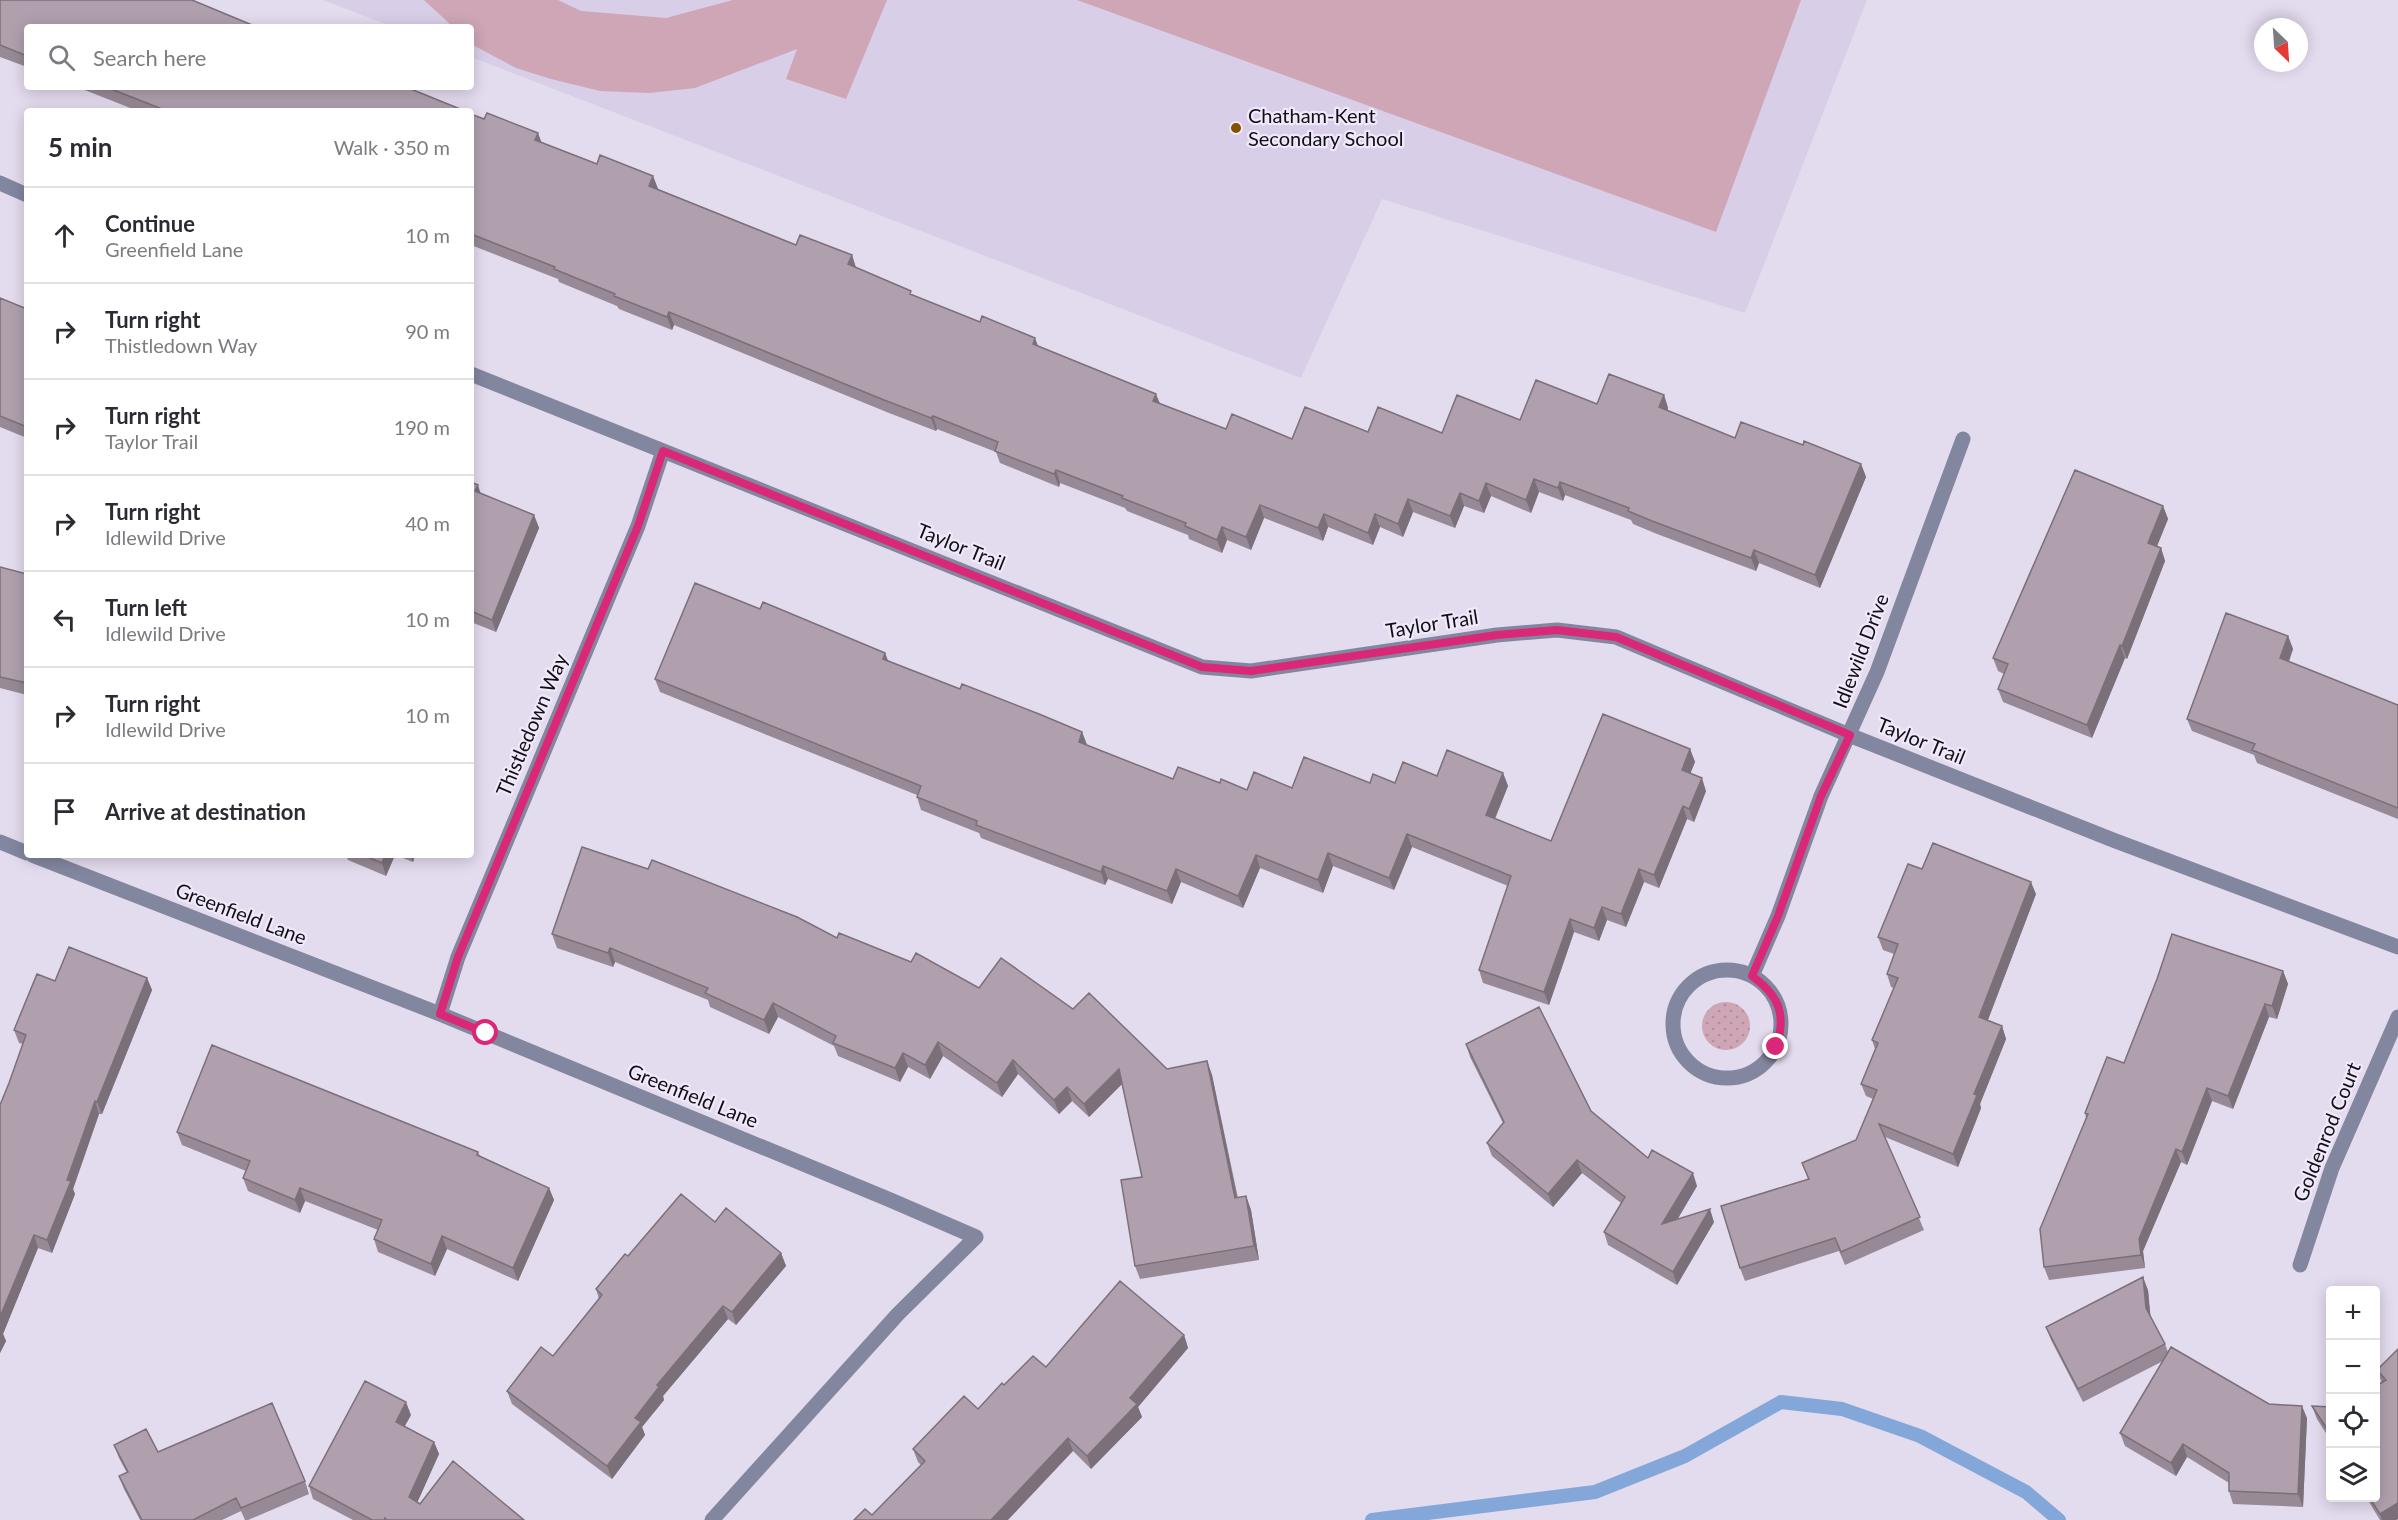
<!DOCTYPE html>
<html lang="en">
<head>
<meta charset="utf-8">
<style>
  :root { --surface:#fff; --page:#f2f2f3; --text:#2b2b33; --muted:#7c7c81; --line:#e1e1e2 }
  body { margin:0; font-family:Lato,sans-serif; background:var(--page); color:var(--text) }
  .controls { position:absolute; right:18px; bottom:18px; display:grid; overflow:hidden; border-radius:6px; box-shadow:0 3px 15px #0003 }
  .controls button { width:54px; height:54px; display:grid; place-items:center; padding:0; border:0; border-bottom:2px solid var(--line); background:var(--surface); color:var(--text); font:30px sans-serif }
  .compass { position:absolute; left:2254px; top:18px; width:54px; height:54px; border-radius:50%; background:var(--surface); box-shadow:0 3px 15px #0003; rotate:155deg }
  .stop { position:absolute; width:18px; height:18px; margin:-14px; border:4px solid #db2777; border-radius:50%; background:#fff }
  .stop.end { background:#db2777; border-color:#fff; box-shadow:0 2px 6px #0008 }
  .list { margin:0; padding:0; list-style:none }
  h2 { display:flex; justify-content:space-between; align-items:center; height:78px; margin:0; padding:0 24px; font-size:26px }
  h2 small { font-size:20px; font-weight:400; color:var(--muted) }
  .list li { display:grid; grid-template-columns:39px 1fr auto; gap:18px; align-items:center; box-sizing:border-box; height:96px; padding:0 24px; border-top:2px solid var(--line) }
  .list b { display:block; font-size:22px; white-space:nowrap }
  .list p { margin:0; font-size:20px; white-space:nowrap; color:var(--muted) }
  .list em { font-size:20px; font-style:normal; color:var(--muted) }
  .icon { flex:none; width:33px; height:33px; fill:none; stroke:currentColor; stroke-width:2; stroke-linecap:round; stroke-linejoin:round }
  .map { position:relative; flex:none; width:2398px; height:1520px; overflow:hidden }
  .search { position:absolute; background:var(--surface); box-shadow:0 3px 15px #0003; left:24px; top:24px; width:450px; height:66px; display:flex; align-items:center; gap:15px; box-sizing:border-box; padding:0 21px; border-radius:6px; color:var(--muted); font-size:22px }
  .panel { position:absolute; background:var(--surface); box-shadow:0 3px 15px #0003; left:24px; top:108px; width:450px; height:750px; border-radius:6px }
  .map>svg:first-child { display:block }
</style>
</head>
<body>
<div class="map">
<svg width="2398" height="1520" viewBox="0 0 2398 1520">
  <defs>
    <pattern id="grass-dots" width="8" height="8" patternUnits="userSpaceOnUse" patternTransform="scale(1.5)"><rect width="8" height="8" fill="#cea6b5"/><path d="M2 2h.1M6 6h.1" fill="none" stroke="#b08e9b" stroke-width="1.8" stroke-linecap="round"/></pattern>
  </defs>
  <rect width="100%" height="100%" fill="#e3dbee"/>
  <path fill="#d9cee8" d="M323 0H1867L1745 313 1382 199 1301 378 471 57V27H393Z"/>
  <path fill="url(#grass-dots)" d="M1702 1026a24 24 0 1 1 48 0a24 24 0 1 1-48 0Z"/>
  <path fill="#cea6b5" d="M424 0H558L581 11 666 18 733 0H887L846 99 786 79 797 49 695 88 649 93 600 91 551 79 516 68 471 44V27H453Z
    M1077 0H1801L1716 232Z"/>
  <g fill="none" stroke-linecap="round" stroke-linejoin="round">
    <path stroke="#82a7d8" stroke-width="14" d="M1372 1520 1595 1492 1685 1456 1781 1402 1842 1409 1920 1436 2026 1492 2059 1520"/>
    <path stroke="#83869f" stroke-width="15" d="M0 183 27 195
      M471 374 1202 667 1251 671 1497 635 1557 630 1616 637 1849 735 2113 840 2398 947
      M0 842 27 853
      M32 855 440 1014 888 1199 976 1237 898 1314 712 1520
      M1673 1024a54 54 0 1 1 108 0a54 54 0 1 1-108 0Z
      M1752 976 1778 916 1821 796 1877 672 1963 439
      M440 1014 458 957 638 526 663 451
      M2300 1265 2332 1168 2398 1017"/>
  </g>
  <path fill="#978a96" d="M0 0 27 27V67L0 57Z
    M77 87H406L465 111H138Z
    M471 114 597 164 653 176 658 189 796 245 852 255 856 268 913 296 1038 346 1160 404 1226 429 1292 439 1368 432 1442 433 1520 420 1597 404 1664 395 1668 408 1667 411 1735 438 1803 445 1861 464 1866 477 1820 588 1759 563 1756 571 1657 534 1633 524 1631 520 1565 495 1563 501 1539 492 1531 513 1491 496 1484 513 1464 506 1455 528 1413 512 1403 537 1380 527 1373 545 1328 527 1323 541 1264 518 1251 550 1227 540 1222 553 1189 539 1188 535 1127 511 1125 508 1060 483 1059 487 1000 463 996 452 937 429 936 431 889 413 674 325 672 330 619 309 617 306 559 282 558 279 471 245Z
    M0 298 27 309V438L0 427Z
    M471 482 481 494 534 515 539 528 496 632 471 622Z
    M2163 506 2168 519 2157 546 2161 548 2165 561 2127 659 2125 658 2092 738 2003 702 1998 689 2004 674 1998 671 1993 658Z
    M0 567 27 574V695L0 688Z
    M760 609 885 653 888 661 960 689 1082 732 1087 745 1173 779 1220 783 1247 790 1292 788 1370 783H1395L1437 776 1503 773 1508 786 1495 819 1551 841 1690 749 1695 762 1690 773 1706 791 1694 822 1687 819 1659 888 1644 882 1626 927 1607 920 1599 941 1574 932 1549 1005 1483 983 1479 970 1508 886 1412 847 1394 890 1333 866 1323 893 1260 868 1243 908 1181 882 1172 904 1108 879 1105 885 981 838 979 833 921 810 917 797V795L660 692 655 679Z
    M2288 636 2293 649 2289 662 2398 705V819L2257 763 2254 755 2192 731 2187 719Z
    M346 855H395L386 876 348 860Z
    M395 855H415L413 862Z
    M1922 869 2036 894 1988 1020 2002 1026 2006 1039 1980 1104 1981 1108 1958 1167 1885 1137 1924 1230 1845 1265 1839 1251 1745 1281 1740 1268 1808 1179 1802 1163 1856 1140 1873 1099 1866 1096 1861 1084 1875 1049 1872 1040 1894 988 1891 987 1887 974 1894 954 1883 950 1878 937Z
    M552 934 837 938 911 962 979 988 1073 1009 1167 1069 1207 1061 1212 1075 1238 1198 1246 1196 1251 1210 1259 1260 1140 1279 1135 1266 1142 1177 1122 1084 1089 1117 1072 1101 1059 1114 1018 1074 1002 1097 943 1056 930 1079 908 1067 900 1082 838 1056 834 1046 778 1017 769 1034 710 1007 708 1000 615 962 613 967 557 948Z
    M2283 971 2288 984 2277 1019 2269 1017 2233 1109 2212 1101 2187 1165 2181 1162 2143 1251 2145 1268 2049 1280 2044 1267 2086 1118 2085 1113 2124 1063Z
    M147 978 152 990 102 1114H99L73 1189 75 1194 52 1253 38 1248 3 1334 6 1341 0 1353 9 1083 23 1044 19 1043 14 1030 55 981Z
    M1466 1044 1591 1111 1648 1158 1697 1186 1677 1220 1714 1222 1677 1285 1608 1245 1604 1232 1621 1203 1582 1173 1553 1207 1492 1156 1487 1143 1503 1123 1470 1057Z
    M177 1132 478 1152 480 1156 549 1188 554 1200 518 1281 447 1249 435 1276 378 1252 374 1239 378 1230 305 1201 300 1213 248 1191 243 1178 246 1171 182 1145Z
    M715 1222 781 1253 786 1266 736 1325 728 1319 663 1396 664 1400 642 1427 645 1435 612 1479 512 1404 507 1391 553 1356 599 1299 596 1289 628 1256Z
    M2148 1290 2150 1316 2165 1344 2168 1352 2269 1404 2307 1418 2303 1507 2233 1504 2229 1491V1483L2187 1457 2176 1476 2125 1446 2120 1433 2163 1361 2083 1402 2051 1340 2046 1327Z
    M1184 1335 1188 1348 1138 1407 1142 1417 1091 1469 1073 1451 872 1515 921 1465 918 1462 913 1449 978 1409 1004 1385 1046 1367Z
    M2398 1349V1519L2396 1520H2380L2366 1497H2376L2382 1383 2377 1370Z
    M2312 1406 2331 1407V1441L2317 1419Z
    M411 1415 405 1426 434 1442 439 1454 417 1502 420 1504 524 1520H353L313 1499 309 1486Z
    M114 1445 158 1452 305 1481 309 1494 248 1520H245L241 1511 222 1520H140L124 1489 119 1476 127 1473 119 1458Z"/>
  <path fill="#7b707a" d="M538 133 543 146 535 140Z
    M653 176 658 189 654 199 649 186Z
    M852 255 856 268 848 264Z
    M669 312 674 325 672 330 667 317Z
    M1035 338 1040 351 1033 344Z
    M1156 394 1161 406 1153 401Z
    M1664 395 1668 408 1664 420 1659 407Z
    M933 416 937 429 936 431 931 418Z
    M1861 464 1866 477 1820 588 1815 575Z
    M1056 470 1060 483 1059 487 1054 474Z
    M1534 479 1539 492 1531 513 1526 500Z
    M1560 482 1565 495 1563 501 1558 488Z
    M1486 483 1491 496 1484 513 1479 501Z
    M478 485 482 498 475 491Z
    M1460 493 1464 506 1455 528 1450 516Z
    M1408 499 1413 512 1403 537 1398 524Z
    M1260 505 1264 518 1251 550 1246 537Z
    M2163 506 2168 519 2153 556 2148 543Z
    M1324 514 1328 527 1323 541 1318 528Z
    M1375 514 1380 527 1373 545 1368 533Z
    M534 515 539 528 496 632 492 620Z
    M1222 527 1227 540 1222 553 1217 540Z
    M2161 548 2165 561 2127 659 2122 646Z
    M1754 550 1759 563 1756 571 1751 558Z
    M2288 636 2293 649 2285 671 2280 658Z
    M2120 645 2125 658 2092 738 2087 725Z
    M885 653 890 666 883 659Z
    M1082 732 1087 745 1079 742Z
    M1690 749 1695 762 1687 782 1682 770Z
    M1503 773 1508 786 1491 828 1486 815Z
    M1702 778 1706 791 1694 822 1689 809Z
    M1683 806 1687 819 1659 888 1654 875Z
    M1407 834 1412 847 1394 890 1389 878Z
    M1328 853 1333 866 1323 893 1318 880Z
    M385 855H395L386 876 382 863Z
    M410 855H415L413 862Z
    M1256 855 1260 868 1243 908 1238 896Z
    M1103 866 1108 879 1105 885 1101 872Z
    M1176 869 1181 882 1172 904 1167 891Z
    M1639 869 1644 882 1626 927 1621 914Z
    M2031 882 2036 894 1984 1030 1979 1017Z
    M1602 907 1607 920 1599 941 1594 928Z
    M1570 919 1574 932 1549 1005 1544 992Z
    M610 948 615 962 613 967 608 953Z
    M2283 971 2288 984 2277 1019 2272 1006Z
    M147 978 152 990 102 1114 97 1102Z
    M773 1003 778 1017 769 1034 764 1020Z
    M2265 1004 2269 1017 2233 1109 2228 1096Z
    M2002 1026 2006 1039 1980 1104 1981 1108 1958 1167 1953 1154 1974 1094Z
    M938 1042 943 1056 930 1079 925 1065Z
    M903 1053 908 1067 900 1082 895 1068Z
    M1013 1060 1018 1074 1002 1097 997 1083Z
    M1207 1061 1212 1075 1240 1212 1235 1198Z
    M1119 1069 1124 1082 1089 1117 1084 1104Z
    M1067 1087 1072 1101 1059 1114 1054 1100Z
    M2207 1088 2212 1101 2187 1165 2182 1152Z
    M95 1101 99 1114 73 1189 75 1194 52 1253 47 1240Z
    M2176 1149 2181 1162 2143 1251 2145 1268 2141 1255 2139 1239Z
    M1577 1160 1582 1173 1553 1207 1548 1194Z
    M1693 1173 1697 1186 1667 1237 1662 1224Z
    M300 1188 305 1201 300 1213 295 1200Z
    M549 1188 554 1200 518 1281 513 1268Z
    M1246 1196 1251 1210 1259 1260 1254 1246Z
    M1710 1209 1714 1222 1677 1285 1673 1272Z
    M34 1235 38 1248 3 1334 6 1341 0 1353V1317Z
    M442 1236 447 1249 435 1276 431 1264Z
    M781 1253 786 1266 736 1325 732 1312Z
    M2143 1277 2148 1290 2151 1321 2146 1308Z
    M723 1306 728 1319 663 1396 664 1400 642 1427 645 1435 612 1479 607 1466 635 1418 657 1385Z
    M1184 1335 1188 1348 1138 1407 1142 1417 1091 1469 1087 1456 1130 1398Z
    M406 1402 411 1415 400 1434 396 1422Z
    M2302 1406 2307 1418 2303 1507 2298 1494Z
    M1068 1438 1073 1451 1008 1520H991Z
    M434 1442 439 1454 414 1510 409 1497Z
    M2183 1444 2187 1457 2176 1476 2171 1463Z
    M2398 1503V1519L2396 1520H2382L2380 1514Z"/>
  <path fill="#b0a0ae" stroke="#7b707a" stroke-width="1.5" d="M0 0H192L257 27H27V56L0 45Z
    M106 87H406L465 111H167Z
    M487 113 538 133 535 140 597 164 600 155 653 176 649 186 796 245 800 235 852 255 848 264 911 291 910 294 980 322 982 316 1035 338 1033 344 1156 394 1153 401 1226 429 1232 414 1292 439 1305 407 1368 432 1378 407 1442 433 1457 395 1520 420 1536 380 1597 404 1609 374 1664 395 1659 407 1735 438 1741 422 1803 445 1804 441 1861 464 1815 575 1754 550 1751 558 1652 521 1628 511 1629 508 1560 482 1558 488 1534 479 1526 500 1486 483 1479 501 1460 493 1450 516 1408 499 1398 524 1375 514 1368 533 1324 514 1318 528 1260 505 1246 537 1222 527 1217 540 1185 526 1186 523 1122 498 1123 496 1056 470 1054 474 995 451 998 442 933 416 931 418 884 400 669 312 667 317 614 296 615 294 554 269 555 267 471 234V114L484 119Z
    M0 298 27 309V427L0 416Z
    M2075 470 2163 506 2148 543 2161 548 2122 646 2120 645 2087 725 1998 689 2008 664 1993 658Z
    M471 482 478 485 475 491 534 515 492 620 471 611Z
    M0 567 27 574V683L0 677Z
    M695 583 760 609 763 602 885 653 883 659 960 689 962 684 1039 714 1082 732 1079 742 1173 779 1178 767 1220 783 1221 779 1247 790 1254 772 1292 788 1304 757 1370 783 1373 774 1395 783 1403 762 1437 776 1447 750 1503 773 1486 815 1551 841 1603 714 1690 749 1682 770 1702 778 1689 809 1683 806 1654 875 1639 869 1621 914 1602 907 1594 928 1570 919 1544 992 1479 970 1511 876 1407 834 1389 878 1328 853 1318 880 1256 855 1238 896 1176 869 1167 891 1103 866 1101 872 976 825 977 821 917 797 921 786 655 679Z
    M2226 613 2288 636 2280 658 2398 705V808L2252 750 2255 744 2187 719Z
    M1933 843 2031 882 1979 1017 2002 1026 1974 1094 1977 1095 1953 1154 1879 1124 1920 1217 1841 1252 1835 1238 1740 1268 1721 1206 1809 1179 1802 1163 1856 1140 1877 1090 1861 1084 1878 1043 1872 1040 1898 978 1887 974 1898 944 1878 937 1908 864 1922 869Z
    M582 847 648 869 652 860 797 917 837 938 839 933 911 962 916 953 979 988 1001 958 1073 1009 1089 993 1167 1069 1207 1061 1235 1198 1246 1196 1254 1246 1135 1266 1121 1180 1142 1177 1119 1069 1084 1104 1067 1087 1054 1100 1013 1060 997 1083 938 1042 925 1065 903 1053 895 1068 833 1043 836 1036 773 1003 764 1020 705 993 708 988 610 948 608 953 552 934Z
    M363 855H385L382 863Z
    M2172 934 2283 971 2272 1006 2265 1004 2228 1096 2207 1088 2182 1152 2176 1149 2139 1239 2141 1255 2044 1267 2040 1229 2088 1114 2085 1113 2107 1057 2124 1063 2157 979Z
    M69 947 147 978 97 1102 95 1101 67 1180 71 1181 47 1240 34 1235 0 1317V1105L9 1083 26 1035 14 1030 37 974 55 981Z
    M1539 1007 1591 1111 1648 1158 1652 1150 1693 1173 1662 1224 1710 1209 1673 1272 1604 1232 1625 1197 1577 1160 1548 1194 1487 1143 1504 1122 1466 1044Z
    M212 1045 478 1152 477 1155 549 1188 513 1268 442 1236 431 1264 374 1239 382 1220 300 1188 295 1200 243 1178 250 1161 177 1132Z
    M681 1194 715 1222 726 1208 781 1253 732 1312 723 1306 657 1385 659 1387 635 1418 641 1422 607 1466 507 1391 541 1347 553 1356 602 1295 596 1289 625 1254 628 1256Z
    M2143 1277 2146 1308 2165 1344 2078 1389 2046 1327Z
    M1120 1281 1184 1335 1130 1398 1137 1404 1087 1456 1068 1438 991 1520H854L865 1509 872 1515 925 1461 913 1449 964 1396 978 1409 1002 1383 1004 1385 1033 1356 1046 1367Z
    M2171 1347 2269 1404 2302 1406 2298 1494 2229 1491V1473L2183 1444 2171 1463 2120 1433Z
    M2398 1349V1503L2380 1514 2369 1497H2376V1386L2386 1380 2377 1370Z
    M365 1381 406 1402 396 1422 434 1442 409 1497 420 1504 453 1461 524 1520H387L385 1518 384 1520H372L309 1486Z
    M272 1403 305 1481 241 1508 236 1498 193 1520H142L119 1476 128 1472 114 1445 146 1429 158 1452Z
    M2312 1406 2331 1407V1435Z"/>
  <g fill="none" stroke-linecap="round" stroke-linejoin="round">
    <path stroke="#db2777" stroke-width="8" d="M486 1033 440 1014 458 957 638 526 663 451 1202 667 1251 671 1497 635 1557 630 1616 637 1850 735 1821 796 1778 916 1752 976C1779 995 1787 1015 1776 1047"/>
  </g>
  <circle fill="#875000" stroke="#f0e8fb" stroke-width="2" cx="1236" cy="128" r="6"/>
  <g text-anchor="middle" stroke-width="4.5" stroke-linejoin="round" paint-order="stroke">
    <g font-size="20" fill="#110e14" stroke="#f0e8fb" text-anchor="start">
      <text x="1248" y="123">Chatham-Kent<tspan x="1248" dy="23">Secondary School</tspan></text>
    </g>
    <g font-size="20" fill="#110e14" stroke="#f0e8fb">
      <text transform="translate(961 547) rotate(22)" y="7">Taylor Trail</text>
      <text transform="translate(1432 624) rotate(-9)" y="7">Taylor Trail</text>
      <text transform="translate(1861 651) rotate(-69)" y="7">Idlewild Drive</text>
      <text transform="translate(532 725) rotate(-67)" y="7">Thistledown Way</text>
      <text transform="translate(1921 741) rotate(22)" y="7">Taylor Trail</text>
      <text transform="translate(241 914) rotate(21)" y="7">Greenfield Lane</text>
      <text transform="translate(693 1096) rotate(22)" y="7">Greenfield Lane</text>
      <text transform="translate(2327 1132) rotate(-68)" y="7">Goldenrod Court</text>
    </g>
  </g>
</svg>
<div class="controls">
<button>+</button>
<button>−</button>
<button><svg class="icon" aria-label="locate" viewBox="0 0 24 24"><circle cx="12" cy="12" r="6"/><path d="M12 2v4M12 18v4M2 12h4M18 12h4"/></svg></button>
<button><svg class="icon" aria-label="layers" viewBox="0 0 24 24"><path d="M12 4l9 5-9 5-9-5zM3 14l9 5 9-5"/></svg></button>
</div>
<svg class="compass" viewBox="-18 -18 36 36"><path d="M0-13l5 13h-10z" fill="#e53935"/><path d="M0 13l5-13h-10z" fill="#7c7c81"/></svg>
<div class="stop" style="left:486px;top:1033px"></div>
<div class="stop end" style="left:1776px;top:1047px"></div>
<div class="search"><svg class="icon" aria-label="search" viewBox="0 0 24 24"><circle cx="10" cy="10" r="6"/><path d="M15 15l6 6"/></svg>Search here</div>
<section class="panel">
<h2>5 min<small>Walk · 350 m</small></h2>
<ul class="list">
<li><svg class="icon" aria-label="ahead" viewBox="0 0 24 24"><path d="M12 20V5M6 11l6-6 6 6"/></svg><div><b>Continue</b><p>Greenfield Lane</p></div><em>10 m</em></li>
<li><svg class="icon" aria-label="right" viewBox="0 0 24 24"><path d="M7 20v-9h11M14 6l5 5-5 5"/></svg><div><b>Turn right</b><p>Thistledown Way</p></div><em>90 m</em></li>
<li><svg class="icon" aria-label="right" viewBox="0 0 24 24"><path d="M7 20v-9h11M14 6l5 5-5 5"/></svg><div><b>Turn right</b><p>Taylor Trail</p></div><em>190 m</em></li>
<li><svg class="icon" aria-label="right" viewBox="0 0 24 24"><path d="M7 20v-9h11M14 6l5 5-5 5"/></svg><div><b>Turn right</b><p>Idlewild Drive</p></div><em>40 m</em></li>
<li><svg class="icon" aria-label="left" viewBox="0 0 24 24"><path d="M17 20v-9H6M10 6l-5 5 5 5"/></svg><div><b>Turn left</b><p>Idlewild Drive</p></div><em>10 m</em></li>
<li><svg class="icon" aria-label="right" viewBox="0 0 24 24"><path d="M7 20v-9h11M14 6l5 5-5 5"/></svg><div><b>Turn right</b><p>Idlewild Drive</p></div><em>10 m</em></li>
<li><svg class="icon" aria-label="arrive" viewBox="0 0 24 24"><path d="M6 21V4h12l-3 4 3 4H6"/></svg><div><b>Arrive at destination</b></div></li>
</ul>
</section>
</div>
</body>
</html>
